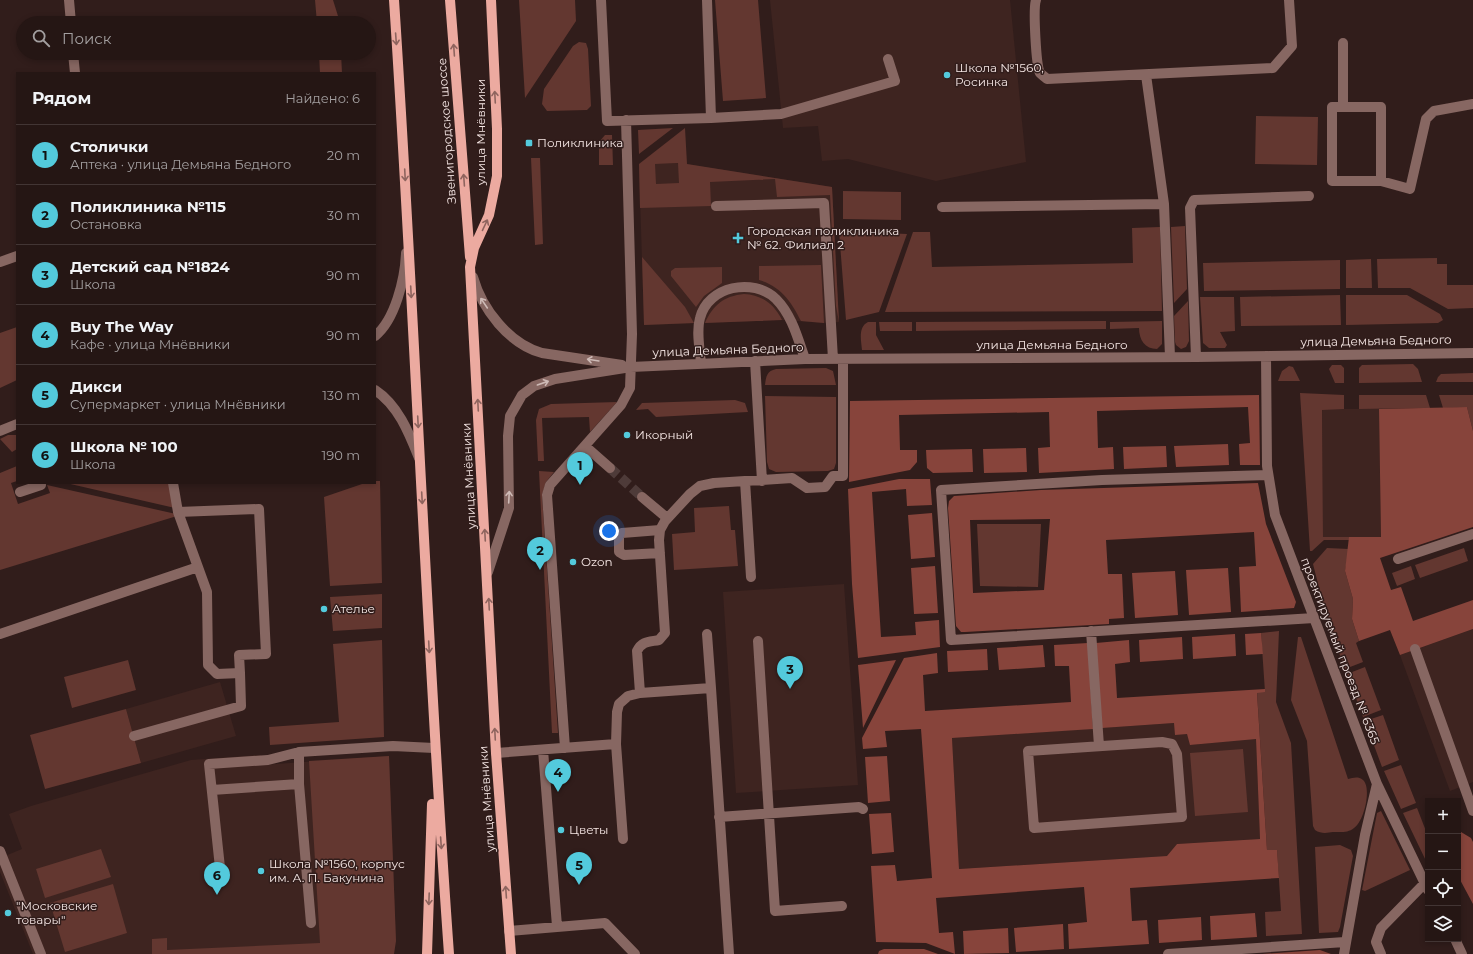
<!DOCTYPE html>
<html lang="ru">
<head>
<meta charset="utf-8">
<style>
  :root { --surface:#251614; --page:#2d1f1d; --text:#f1f3f6; --muted:#a39fa0; --line:#423534; --accent:#53cadc }
  body { margin:0; font-family:Montserrat,sans-serif; background:var(--page); color:var(--text) }
  .controls { position:absolute; right:12px; bottom:12px; display:grid; overflow:hidden; border-radius:0px; box-shadow:0 2px 6px #0003 }
  .controls button { width:36px; height:36px; display:grid; place-items:center; padding:0; border:0; border-bottom:1px solid var(--line); background:var(--surface); color:var(--text); font:20px sans-serif }
  .you { position:absolute; left:609px; top:531px; width:14px; height:14px; margin:-10px; border:3px solid #fff; border-radius:50%; background:#1a73e8; box-shadow:0 0 0 6px #1a73e833 }
  .badge { display:grid; place-items:center; width:26px; height:26px; border-radius:50%; background:var(--accent); color:#111; font-size:13px; font-weight:700 }
  .pin { position:absolute; translate:-50% -33px; filter:drop-shadow(0 1px 2px #0008) }
  .pin::after { content:''; position:absolute; top:21px; width:14px; height:12px; background:inherit; clip-path:polygon(0 0,100% 0,50% 100%) }
  .list { margin:0; padding:0; list-style:none }
  h2 { display:flex; justify-content:space-between; align-items:center; height:52px; margin:0; padding:0 16px; font-size:17px }
  h2 small { font-size:13px; font-weight:400; color:var(--muted) }
  .list li { display:grid; grid-template-columns:26px 1fr auto; gap:12px; align-items:center; box-sizing:border-box; height:60px; padding:0 16px; border-top:1px solid var(--line) }
  .list b { display:block; font-size:15px; white-space:nowrap }
  .list p { margin:0; font-size:13px; white-space:nowrap; color:var(--muted) }
  .list em { font-size:13px; font-style:normal; color:var(--muted) }
  .icon { flex:none; width:22px; height:22px; fill:none; stroke:currentColor; stroke-width:2; stroke-linecap:round; stroke-linejoin:round }
  .map { position:relative; flex:none; width:1473px; height:954px; overflow:hidden }
  .search { position:absolute; background:var(--surface); box-shadow:0 2px 6px #0003; left:16px; top:16px; width:360px; height:44px; display:flex; align-items:center; gap:10px; box-sizing:border-box; padding:0 14px; border-radius:22px; color:var(--muted); font-size:15px }
  .panel { position:absolute; background:var(--surface); box-shadow:0 2px 6px #0003; left:16px; top:72px; width:360px; height:412px; border-radius:0px }
  .map>svg:first-child { display:block }
</style>
</head>
<body>
<div class="map">
<svg width="1473" height="954" viewBox="0 0 1473 954">
  <rect width="100%" height="100%" fill="#311d1b"/>
  <path fill="#3e2420" d="M770 0H1010L1026 162 936 181 848 159 822 161 818 126 783 128Z
    M679 163 832 187 839 322 824 323 782 320 644 325 639 164Z
    M1322 409H1379L1381 537H1323Z
    M844 584 858 785 736 793 723 592Z
    M1473 629V782L1450 791 1400 655Z
    M220 682 236 736 141 763 126 709Z
    M1174 723 1187 734 1191 745 1256 738 1260 839 1177 844 1168 856 959 869 952 738Z
    M261 755 262 765 389 756 396 941 378 954H33L0 872V858L22 849 9 814 31 806 191 760Z"/>
  <path fill="#633730" fill-rule="evenodd" d="M315 0H333L338 16 339 23H317Z
    M519 0H575L576 21 525 98Z
    M715 0H758L766 98 723 101Z
    M579 42 586 43 588 49 591 106 587 110 547 111 542 104 544 89 573 46Z
    M319 53H341L342 73H320Z
    M1256 116 1318 117 1317 165 1255 164Z
    M673 128 639 154 638 130Z
    M685 128 687 164 832 187 839 322 836 306 830 195 777 197 775 179 710 182 711 206 640 208 639 164ZM678 163 679 183 656 184 655 164Z
    M605 135H612L613 165H599V142Z
    M531 158H540L543 244 535 245Z
    M843 191 901 192V220L843 219Z
    M1185 226 1187 289 1174 303 1171 227Z
    M1160 227 1162 311 885 312 913 232H930L932 267 1133 263 1132 228Z
    M839 231 907 234 879 312 846 320Z
    M642 257 685 307 694 323 644 325Z
    M1437 258V264H1447V285H1473V308L1448 309 1410 288H1378L1377 259Z
    M1371 259 1372 288H1346V260Z
    M1340 260V289L1204 291 1203 263Z
    M821 265 824 323 801 321C792 303 781 286 759 280V266Z
    M722 267V283L704 296 696 307 671 276V271L675 268Z
    M744 294C762 295 774 304 782 320L705 323C713 305 724 296 744 294Z
    M1340 295 1341 325 1241 326 1240 297Z
    M1346 295H1407L1440 314 1443 320 1438 323 1346 325Z
    M1200 297H1234L1235 331 1220 332 1227 345 1225 348H1209L1203 343Z
    M1188 301 1189 341 1186 347 1181 349 1176 345 1175 342 1174 316Z
    M1106 321V329L916 331V322Z
    M1162 321V344L1157 349C1145 349 1139 340 1139 328L1110 329V322Z
    M868 322H876V335L884 350H862C861 340 858 327 868 322Z
    M879 322H912V331H880Z
    M17 327V380L0 388V333Z
    M1413 364 1418 369 1422 382 1359 383V368L1362 365Z
    M1332 365H1341L1344 368V383H1335L1329 369Z
    M1289 366 1293 367 1300 381H1278L1282 371Z
    M826 368 833 371 836 385H765C766 376 767 371 776 369Z
    M1473 373V382H1436L1438 377 1441 374Z
    M1300 393 1344 395V409L1322 410 1323 537H1349V540H1324L1312 551H1310Z
    M1359 395H1426L1430 408 1359 409Z
    M1439 395H1473V431L1467 407 1443 408Z
    M765 396 836 397V463L834 469 828 471 776 472 769 469 767 462Z
    M735 400 745 403 748 412 656 417 648 409 636 410 642 403Z
    M617 402 590 432 589 417 542 418 544 461H538L536 420 539 409 551 404Z
    M8 435H17V449L12 452 0 439Z
    M17 466V481L11 483 18 504 50 493 47 485 176 514 177 516 0 570V473Z
    M539 471 554 472 546 482 542 495 558 733H552Z
    M375 481H380L382 583 330 586 324 497 365 483H375Z
    M66 483H170L175 508Z
    M729 506 731 530H735L738 566 674 570 672 534 695 532 694 508Z
    M977 524H1041L1038 587 980 586Z
    M1327 548 1349 549 1345 571 1353 599 1352 619 1359 641 1356 643 1363 662 1345 669 1328 623 1313 564Z
    M1464 548 1468 561 1420 578 1415 565Z
    M1411 566 1415 579 1397 586 1392 573Z
    M382 594V628L333 631 330 597Z
    M1279 631 1276 702 1291 743 1302 934 1266 936 1265 912 1281 911 1277 850H1267L1257 692H1265L1261 633Z
    M1298 637H1301L1348 779C1353 778 1358 776 1363 780 1372 788 1364 822 1354 828 1348 833 1341 832 1333 832 1327 833 1321 834 1315 830L1313 826 1307 741 1291 700Z
    M382 640 384 737 270 745 269 727 339 722 333 644Z
    M128 660 136 690 72 708 64 677Z
    M1365 667 1381 710 1363 717 1347 674Z
    M126 709 141 763 45 789 30 735Z
    M1383 715 1399 760 1382 767 1365 721Z
    M1243 749 1248 812 1195 816 1190 753Z
    M389 756 396 941 394 954H152V939L167 938V950L320 943 309 761Z
    M1401 765 1416 803 1401 809 1384 771Z
    M1417 808 1426 831 1428 830V862L1427 863 1403 813Z
    M1381 811 1410 870 1365 891 1362 890 1377 813Z
    M1340 845 1351 850 1353 856 1340 927 1338 932 1319 933 1315 847Z
    M101 849 111 877 45 898 36 869Z
    M113 884 127 933 65 952 50 903Z"/>
  <path fill="#87443b" fill-rule="evenodd" d="M1259 395 1260 465H1240L1239 444 1250 443 1248 407 1097 411 1098 448 1113 447 1114 469 1039 473 1038 448 1050 447 1049 412 899 415 900 450H917V462L910 470 849 482 850 401Z
    M1467 407 1473 431V527L1380 558 1391 590 1401 587 1413 621 1473 600V629L1400 655 1390 630 1359 641 1352 619 1353 599 1345 571 1349 537H1381L1379 409Z
    M1228 444 1229 465 1176 467 1174 446Z
    M1166 446 1167 467 1124 469 1123 447Z
    M1026 448 1027 472 984 473 983 449Z
    M972 449 973 472 933 473 927 468 926 450Z
    M899 479H930L932 505 907 506 906 489 872 492 881 637 916 635 915 622 939 620 940 647 858 658 852 584 848 489Z
    M1258 483 1266 524 1296 602 1294 608 1241 612 1239 567 1256 566 1254 532 1106 540 1108 574H1122L1124 618 1109 619V624L965 632H961L956 626 948 508 949 501 954 496 1041 490ZM1050 519 1044 590 973 593 970 520Z
    M932 513 935 557 911 559 908 515Z
    M935 566 938 613 914 614 911 568Z
    M1228 568 1231 612 1189 615 1186 570Z
    M1175 571 1178 615 1135 618 1132 573Z
    M1261 633 1263 654 1246 655 1245 634Z
    M1235 634 1236 656 1193 659 1192 637Z
    M1182 637 1183 659 1140 662 1139 640Z
    M1129 640 1130 662 1115 664 1117 698 1265 689V692L1257 693 1267 850H1277L1279 878 1130 888 1132 921 1147 920 1149 944 1069 949 1068 924 1087 922 1084 887 936 898 939 933 953 932 955 954 926 943 876 942 871 866 895 865 897 881 932 878 921 729 885 731 887 747 863 749 862 738 904 658 937 653 938 673 923 675 925 711 1071 702 1069 666H1055L1054 645 1088 643 1093 729 952 738 959 869 1167 856 1177 844 1260 839 1256 739 1190 745 1187 734 1175 735 1174 723 1102 728 1096 643Z
    M1043 645 1045 667 999 670 997 648Z
    M987 649 988 670 948 672 947 651Z
    M896 660 863 728 858 665Z
    M887 756 890 801 868 803 865 757Z
    M891 813 894 852 872 854 869 814Z
    M1461 832 1471 838 1473 842V904L1458 876V834Z
    M1255 913 1257 937 1211 940 1210 916Z
    M1201 917 1202 940 1159 943 1158 920Z
    M1063 924 1064 949 1016 952 1014 928Z
    M1008 928 1009 953 964 954 963 931Z
    M884 949H924L938 954H878L879 951Z
    M1320 950 1331 954H1262Z"/>
  <g fill="none" stroke-linecap="round" stroke-linejoin="round">
    <path stroke="#4e3b39" stroke-width="10" stroke-dasharray="10 5" stroke-linecap="butt" d="M610 468 642 497"/>
    <path stroke="#876762" stroke-width="10" d="M69 0 71 23
      M601 0 607 121 711 118 707 0
      M1036 0C1033 8 1036 66 1040 73 1042 75 1045 77 1047 79L1273 68 1292 46 1289 0
      M1343 43V107
      M73 53 75 73
      M711 118 781 114 895 81 888 59
      M1381 181V107H1332V181H1381L1410 189 1426 119 1434 111 1473 104
      M1164 204 1170 357
      M716 206 824 203 833 359
      M942 207 1164 204 1146 75
      M0 262 17 256
      M473 277C482 309 509 344 542 353L622 365
      M375 336C395 320 405 279 406 253
      M1266 356 1267 466 1275 515 1377 784 1365 835 1344 954
      M1196 357 1190 208 1194 200 1309 196
      M755 361 762 481
      M701 364C700 350 696 332 700 318 708 286 753 277 776 299 792 315 798 339 805 359
      M375 390C398 405 409 433 419 458
      M0 431 17 424
      M585 446 610 468
      M1268 475 1102 480 941 490 951 640 1314 618
      M745 481 751 577
      M20 492 41 485 40 483
      M642 497 667 518
      M178 512 259 509 266 654 239 655 240 673
      M660 530 622 533 619 535V552L624 555 660 553
      M1398 559 1473 534
      M488 572 509 508 508 436 510 416 522 395 534 386 555 379 631 367 805 359 1196 357 1473 353
      M1091 631 1099 746
      M0 634 198 567
      M707 634 711 688
      M758 641 775 911 842 906
      M1415 649 1473 811
      M640 693 637 651C642 641 649 642 659 640L665 633 659 540 660 530 665 521 690 494 700 486 714 483 792 478 807 488 825 487 833 476H843V360
      M134 736 241 706 240 673 217 674 208 665 207 592 178 512 173 483
      M1162 742 1172 744 1177 754 1182 817 1034 828 1028 751Z
      M616 744 623 839
      M565 748 547 495 550 485 621 405 630 388 632 334 626 120
      M543 750 557 926
      M299 752V784L311 923
      M496 753 616 744 617 712 619 704 628 696 640 693 711 688 729 954
      M1377 784 1428 890
      M212 790 299 784
      M719 817 859 807 863 809
      M0 851 41 954
      M221 877 209 764 268 760 299 752 393 746 434 748
      M509 931 605 923 635 954
      M1455 939 1462 954
      M1168 954 1345 942
      M1381 954 1376 942 1381 928 1424 884"/>
    <path stroke="#ecaaa0" stroke-width="10" d="M394 0C415 318 426 636 449 954
      M450 0 470 257
      M491 0 497 129V176L489 215 474 248 470 267 496 753 511 954
      M427 954 432 804"/>
  </g>
  <defs><path id="oneway-shaft" d="M-6 0H5M1.5-3L5.5 0L1.5 3" fill="none" stroke-width="1.6" stroke-linecap="round" stroke-linejoin="round"/></defs>
  <g stroke="#8e645e">
    <use href="#oneway-shaft" transform="translate(396 39) rotate(86)"/>
    <use href="#oneway-shaft" transform="translate(454 50) rotate(-94)"/>
    <use href="#oneway-shaft" transform="translate(495 97) rotate(-93)"/>
    <use href="#oneway-shaft" transform="translate(405 175) rotate(87)"/>
    <use href="#oneway-shaft" transform="translate(464 180) rotate(-94)"/>
    <use href="#oneway-shaft" transform="translate(485 225) rotate(-65)"/>
    <use href="#oneway-shaft" transform="translate(411 292) rotate(87)"/>
    <use href="#oneway-shaft" transform="translate(478 405) rotate(-93)"/>
    <use href="#oneway-shaft" transform="translate(418 422) rotate(87)"/>
    <use href="#oneway-shaft" transform="translate(422 498) rotate(87)"/>
    <use href="#oneway-shaft" transform="translate(485 535) rotate(-93)"/>
    <use href="#oneway-shaft" transform="translate(489 604) rotate(-93)"/>
    <use href="#oneway-shaft" transform="translate(429 647) rotate(87)"/>
    <use href="#oneway-shaft" transform="translate(495 734) rotate(-93)"/>
    <use href="#oneway-shaft" transform="translate(441 843) rotate(86)"/>
    <use href="#oneway-shaft" transform="translate(506 892) rotate(-94)"/>
    <use href="#oneway-shaft" transform="translate(429 899) rotate(92)"/>
  </g>
  <g stroke="#cebab6">
    <use href="#oneway-shaft" transform="translate(484 303) rotate(-124)"/>
    <use href="#oneway-shaft" transform="translate(593 360) rotate(-171)"/>
    <use href="#oneway-shaft" transform="translate(543 383) rotate(-19)"/>
    <use href="#oneway-shaft" transform="translate(509 497) rotate(-87)"/>
  </g>
  <g fill="#53cadc" stroke="#311d1b" stroke-width="1.5">
    <circle cx="947" cy="75" r="4"/>
    <rect x="525" y="139" width="8" height="8" rx="2"/>
    <path d="M736 232h4v4h4v4h-4v4h-4v-4h-4v-4h4z"/>
    <circle cx="627" cy="435" r="4"/>
    <circle cx="573" cy="562" r="4"/>
    <circle cx="324" cy="609" r="4"/>
    <circle cx="561" cy="830" r="4"/>
    <circle cx="261" cy="871" r="4"/>
    <circle cx="8" cy="913" r="4"/>
  </g>
  <g text-anchor="middle" stroke-width="3" stroke-linejoin="round" paint-order="stroke">
    <g font-size="12" fill="#f5e6e4" stroke="#311d1b" text-anchor="start">
      <text x="955" y="72">Школа №1560,<tspan x="955" dy="14">Росинка</tspan></text>
      <text x="537" y="147">Поликлиника</text>
      <text x="747" y="235">Городская поликлиника<tspan x="747" dy="14">№ 62. Филиал 2</tspan></text>
      <text x="635" y="439">Икорный</text>
      <text x="581" y="566">Ozon</text>
      <text x="332" y="613">Ателье</text>
      <text x="569" y="834">Цветы</text>
      <text x="269" y="868">Школа №1560, корпус<tspan x="269" dy="14">им. А. П. Бакунина</tspan></text>
      <text x="16" y="910">"Московские<tspan x="16" dy="14">товары"</tspan></text>
    </g>
    <g font-size="12" fill="#f5e6e4" stroke="#311d1b">
      <text transform="translate(447 131) rotate(-94)" y="4">Звенигородское шоссе</text>
      <text transform="translate(481 132) rotate(-90)" y="4">улица Мнёвники</text>
      <text transform="translate(1376 341) rotate(-1)" y="4">улица Демьяна Бедного</text>
      <text x="1052" y="349">улица Демьяна Бедного</text>
      <text transform="translate(728 350) rotate(-2)" y="4">улица Демьяна Бедного</text>
      <text transform="translate(469 476) rotate(-93)" y="4">улица Мнёвники</text>
      <text transform="translate(1340 651) rotate(69)" y="4">проектируемый проезд № 6365</text>
      <text transform="translate(487 799) rotate(-94)" y="4">улица Мнёвники</text>
    </g>
  </g>
</svg>
<div class="controls">
<button>+</button>
<button>−</button>
<button><svg class="icon" aria-label="locate" viewBox="0 0 24 24"><circle cx="12" cy="12" r="6"/><path d="M12 2v4M12 18v4M2 12h4M18 12h4"/></svg></button>
<button><svg class="icon" aria-label="layers" viewBox="0 0 24 24"><path d="M12 4l9 5-9 5-9-5zM3 14l9 5 9-5"/></svg></button>
</div>
<div class="you"></div>
<div class="pin badge" style="left:580px;top:485px">1</div>
<div class="pin badge" style="left:540px;top:570px">2</div>
<div class="pin badge" style="left:790px;top:689px">3</div>
<div class="pin badge" style="left:558px;top:792px">4</div>
<div class="pin badge" style="left:579px;top:885px">5</div>
<div class="pin badge" style="left:217px;top:895px">6</div>
<div class="search"><svg class="icon" aria-label="search" viewBox="0 0 24 24"><circle cx="10" cy="10" r="6"/><path d="M15 15l6 6"/></svg>Поиск</div>
<section class="panel">
<h2>Рядом<small>Найдено: 6</small></h2>
<ul class="list">
<li><span class="badge">1</span><div><b>Столички</b><p>Аптека · улица Демьяна Бедного</p></div><em>20 m</em></li>
<li><span class="badge">2</span><div><b>Поликлиника №115</b><p>Остановка</p></div><em>30 m</em></li>
<li><span class="badge">3</span><div><b>Детский сад №1824</b><p>Школа</p></div><em>90 m</em></li>
<li><span class="badge">4</span><div><b>Buy The Way</b><p>Кафе · улица Мнёвники</p></div><em>90 m</em></li>
<li><span class="badge">5</span><div><b>Дикси</b><p>Супермаркет · улица Мнёвники</p></div><em>130 m</em></li>
<li><span class="badge">6</span><div><b>Школа № 100</b><p>Школа</p></div><em>190 m</em></li>
</ul>
</section>
</div>
</body>
</html>
